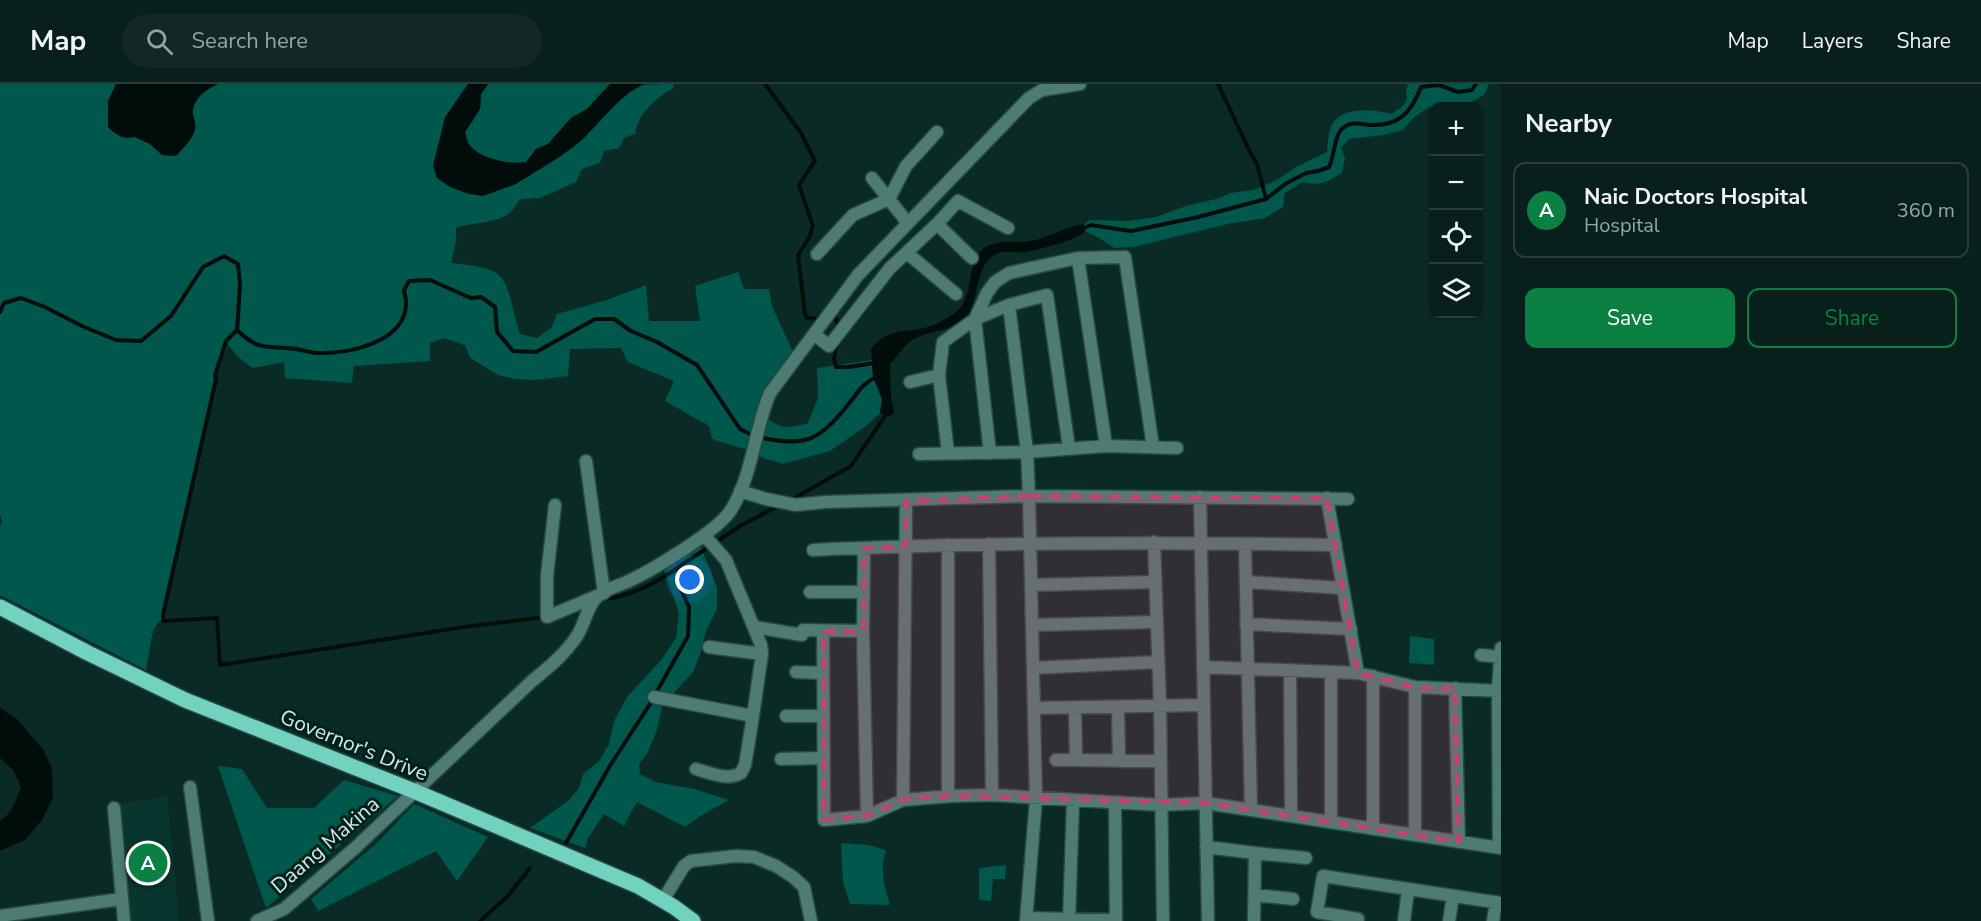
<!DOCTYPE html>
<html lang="en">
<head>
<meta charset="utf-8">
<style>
  :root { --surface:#08201c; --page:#112825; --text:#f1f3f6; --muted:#98a3a3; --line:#293e3b; --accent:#0b8043 }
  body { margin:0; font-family:"Nunito Sans",sans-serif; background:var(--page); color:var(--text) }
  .controls { position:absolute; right:18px; top:18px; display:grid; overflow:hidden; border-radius:12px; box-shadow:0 2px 4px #0004 }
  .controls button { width:54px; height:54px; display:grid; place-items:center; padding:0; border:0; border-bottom:2px solid var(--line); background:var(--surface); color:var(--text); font:30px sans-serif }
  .you { position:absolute; left:690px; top:496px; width:21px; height:21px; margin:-15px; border:4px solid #fff; border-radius:50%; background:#1a73e8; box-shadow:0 0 0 9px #1a73e833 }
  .badge { display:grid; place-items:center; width:39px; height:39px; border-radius:50%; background:var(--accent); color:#fff; font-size:20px; font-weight:700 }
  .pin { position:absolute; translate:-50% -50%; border:3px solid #fff; box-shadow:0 2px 6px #0006 }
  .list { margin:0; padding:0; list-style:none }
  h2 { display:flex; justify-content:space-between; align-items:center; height:78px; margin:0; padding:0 24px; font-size:26px }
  h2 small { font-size:20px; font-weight:400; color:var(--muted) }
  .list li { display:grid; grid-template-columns:39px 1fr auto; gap:18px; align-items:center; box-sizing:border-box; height:96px; margin:0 12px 12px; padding:0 12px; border:2px solid var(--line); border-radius:12px }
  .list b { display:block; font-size:22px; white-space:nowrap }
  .list p { margin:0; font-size:20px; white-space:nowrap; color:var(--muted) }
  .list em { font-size:20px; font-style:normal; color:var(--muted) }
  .actions { display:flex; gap:12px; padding:18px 24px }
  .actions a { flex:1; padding:14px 0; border:2px solid var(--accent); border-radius:12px; text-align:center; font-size:21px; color:var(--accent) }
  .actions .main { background:var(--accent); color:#fff }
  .icon { flex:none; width:33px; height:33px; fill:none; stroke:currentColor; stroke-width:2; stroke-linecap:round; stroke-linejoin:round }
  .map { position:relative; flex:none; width:1501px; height:837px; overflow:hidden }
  header { display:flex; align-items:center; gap:36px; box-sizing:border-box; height:84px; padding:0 30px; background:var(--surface); border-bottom:2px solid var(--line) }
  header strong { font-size:28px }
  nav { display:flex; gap:33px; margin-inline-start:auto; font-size:21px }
  .search { width:420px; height:54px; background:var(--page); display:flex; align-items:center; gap:15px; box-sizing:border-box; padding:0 21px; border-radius:33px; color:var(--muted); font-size:22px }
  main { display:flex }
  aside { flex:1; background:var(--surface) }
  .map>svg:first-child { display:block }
</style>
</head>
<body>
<header>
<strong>Map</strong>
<div class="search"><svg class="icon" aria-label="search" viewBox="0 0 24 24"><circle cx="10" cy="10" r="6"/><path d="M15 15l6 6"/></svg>Search here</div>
<nav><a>Map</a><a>Layers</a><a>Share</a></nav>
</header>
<main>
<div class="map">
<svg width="1501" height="837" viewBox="0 0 1501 837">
  <rect width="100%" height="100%" fill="#0a2b25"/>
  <path fill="#08362f" d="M167 712 179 837H130L117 721Z"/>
  <path fill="#00574b" d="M0 0H116L108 17 135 53 150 60 162 71 176 72C183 64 193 55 195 45 196 40 194 36 193 31 191 16 206 5 218 0H468L438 64 433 82 506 103C524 97 571 67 584 54 601 36 619 10 642 1 651 0 665 0 674 0L673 4C655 15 639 28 635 50L624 54 619 64 604 67 600 79 582 85 576 98 540 114 520 115C517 119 513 127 508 130 494 140 472 138 456 144V157L451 179C516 185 503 196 520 250L537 254 551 244 557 230 607 216 646 201 649 237H700L695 202 738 188 744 205H769L772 222 793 268 763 309 758 329C780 343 782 347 808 339L818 314 817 284 872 276 873 293 882 315 880 329 866 342 830 367 783 380 763 374 747 366 712 355 709 342 665 317 674 297 628 278 621 264 570 265 568 292 536 296 515 295 498 291 470 274 465 261 444 254 430 259V277L354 282 352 299 285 294 284 278 252 284 238 273 226 258 215 291 216 295 163 531V537H159L153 547 146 586 0 511V441L2 439 0 430Z
    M488 0H610L587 25 571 34 548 60 536 65 526 78C510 81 482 75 470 62 467 58 466 53 465 48L480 25 481 10Z
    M1408 0H1489L1485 10 1470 19 1430 23 1414 33 1403 46 1383 51 1349 55 1341 64 1345 74 1342 88C1328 99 1319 102 1302 98L1285 109 1283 123 1265 134 1228 140 1133 163 1114 164 1099 154 1085 147 1084 140 1090 136 1128 137 1156 133 1186 122 1220 114 1230 109 1254 106 1277 96 1296 83 1327 68C1328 59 1328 48 1332 40 1342 22 1376 25 1391 30L1402 23 1407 15 1406 8Z
    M700 461 717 503V525L706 547 701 568 693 588 662 622 657 646 647 670 639 680 640 690 655 698 694 705 729 716 756 719 729 716 700 732 685 743 637 718 624 742 604 730 588 754 585 764 530 744 569 716 579 704 583 690 599 677 609 660 614 637 627 613 662 575 676 554 679 529 663 484Z
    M1410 552 1434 555V581L1409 579Z
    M218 682 242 685 267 724H314L344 696 398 712 266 824Z
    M414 720 488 753 457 797 436 767 318 827 311 815 376 760Z
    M841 759 868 761 886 766C879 784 885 803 890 821L850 820 843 798Z
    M1006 781 1005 795H993L991 817 979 816V784Z"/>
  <path fill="#010d0b" d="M116 0H218C206 5 191 16 193 31 194 36 196 39 195 45 193 55 183 64 176 72L162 71 150 60 135 53C123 56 116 51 108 43V17Z
    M468 0H488L481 10 480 25 465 48C466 52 467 58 470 62 481 75 510 81 526 78L536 65 548 60 571 34 587 25 610 0H644L630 8 616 20 582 56 559 73 516 100 483 112 469 110 450 103 437 94 433 82 445 33Z
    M1084 140 1085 147C1078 156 1038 166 1025 168 1017 169 1007 166 998 169 976 178 979 211 969 229 957 248 928 246 912 256 904 261 897 273 890 280L891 313 894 328 890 333 880 329 882 315 873 293 871 265C887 244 902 249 924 244 934 242 944 236 953 230 974 217 966 187 979 169 990 154 1016 159 1031 157 1049 154 1066 142 1084 140Z
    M0 624 16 634 43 665 52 685 53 713 42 736 25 756 0 767V737C12 730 16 716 21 703L14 687 0 674Z"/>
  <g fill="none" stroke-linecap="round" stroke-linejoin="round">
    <path stroke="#010d0b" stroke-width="4" d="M765 0 801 49 815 77 799 101 813 142 809 154 798 171 805 230 807 234 817 235
      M1218 0 1250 68 1257 80 1266 115
      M1082 145 1091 141 1131 147 1198 133 1266 115 1285 100 1306 89 1318 87 1329 83C1335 71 1334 51 1343 44 1351 37 1361 40 1370 41 1399 42 1411 29 1421 3L1439 1 1458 8 1472 6 1476 0
      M0 228 4 219 21 214 45 223 82 242 116 256 141 257 171 232 203 183 224 172 238 180 240 201 237 246C259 268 268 261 296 265 303 266 311 269 318 269 349 270 405 258 406 220 407 216 404 210 404 206L409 197 430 196 471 214 481 213 495 223 497 248 513 267 536 268 595 235H614L631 247 657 258 697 281 740 345 752 351
      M830 235H837L838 245
      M237 246 226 257 215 291 216 295 163 531V537L217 534 220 581 464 543 545 533
      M837 258 834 275 836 283H848L875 279
      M763 354C806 363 819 356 847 322 858 309 861 300 876 293
      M791 416 851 382 887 329
      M607 515C637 509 654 500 679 483
      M566 759 611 680 648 623 688 552 689 523 679 501 680 482 740 442 778 422
      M480 837 507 813 530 784"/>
    <g stroke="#2b4944" stroke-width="15">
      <path id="minor" d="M872 94 907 138
        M937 140 972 174
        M907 169 956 210
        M817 170 853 131 889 115 906 82 937 48
        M1078 174 1125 173 1153 363
        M1009 221 1027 368 1029 412 1036 715 1026 837
        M814 250 829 262 890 184 937 140 958 117 1008 144
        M910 298 939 291
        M948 369 939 291 943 258 975 235 1009 221 1047 211 1069 364
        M990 369 975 235 987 209 995 198 1009 189 1078 174 1106 362
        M919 370 1027 368 1106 362 1177 364
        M740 407 766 415 796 421 825 418 1029 412 1348 415
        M1200 413 1208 837
        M1327 414 1358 589 1415 603 1501 607
        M555 421 547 492V533L604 509 586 377
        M1154 458 1160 621 1163 837
        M989 460 992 711
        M1245 460 1251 726
        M864 464 863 547 867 732 903 716 952 712 992 711 1161 721 1205 719 1501 764
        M813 466C987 458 1161 458 1336 461
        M1246 498 1343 504
        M1031 501 1155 498
        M810 508H863
        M1246 540 1351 545
        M1032 541 1157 538
        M755 543 802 551
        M803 546 863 547
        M823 547 824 736 867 732
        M709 563 762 570
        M1481 571 1501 573
        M1203 583 1358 589
        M1033 584 1158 578
        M1290 586 1291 732
        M796 588 823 589
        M1455 604 1459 758
        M654 613 753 632 762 570 761 561 726 476 704 451
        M1118 623 1119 677
        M1034 624 1203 621
        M1075 624 1076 676 1161 677
        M786 632H823
        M781 675 823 674
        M1056 676H1076
        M696 685C710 689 728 697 741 689L745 681 753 632
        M190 703 208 837
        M948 712V461
        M903 716 906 417
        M1115 719 1116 837
        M114 724 124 837
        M1331 738V588
        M1373 745V592
        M1415 751V603
        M1206 763 1255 769 1254 837
        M1499 763 1498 606 1501 564
        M1255 769 1306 774
        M1255 811 1293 815
        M663 816 684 782 691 777 736 772 754 773 776 782 793 793 804 803 811 837
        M0 832 121 815
        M257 837 284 825 355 764 532 597C549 583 565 570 577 552 585 540 587 521 598 512 607 504 621 501 631 496 654 485 719 446 731 426 753 390 754 347 770 309L858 191 1029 14 1042 6 1080 0
        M1026 837 1027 834 1116 836
        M1069 837 1073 717
        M1357 837 1358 835 1317 828 1323 792 1501 819
        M1404 837 1408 806
        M1449 837 1453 812
        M1493 837 1496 818"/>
    </g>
    <g stroke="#2b4944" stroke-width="18">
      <path id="major" d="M0 523 88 569 185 616 414 707 638 802 674 823 693 837"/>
    </g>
    <use href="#minor" stroke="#4e7b72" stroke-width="12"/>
    <use href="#major" stroke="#70d2bf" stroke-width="15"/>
  </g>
  <path fill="#c64276" fill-opacity="0.2" stroke="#c64276" stroke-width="4.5" stroke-dasharray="12 8" stroke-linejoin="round" d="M1029 412 1327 414 1358 589 1415 603 1455 604 1459 758 1205 719 948 712 903 716 867 732 824 736 823 547H863L864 464 905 462 906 417Z"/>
  <g text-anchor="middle" stroke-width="6" stroke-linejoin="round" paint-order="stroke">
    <g font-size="21" fill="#d6e8e4" stroke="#01221c">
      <text transform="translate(354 661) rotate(22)" y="7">Governor's Drive</text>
      <text transform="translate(325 761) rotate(-41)" y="7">Daang Makina</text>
    </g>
  </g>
</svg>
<div class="controls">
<button>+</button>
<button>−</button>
<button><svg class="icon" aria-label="locate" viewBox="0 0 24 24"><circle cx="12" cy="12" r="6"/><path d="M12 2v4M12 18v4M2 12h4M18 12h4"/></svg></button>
<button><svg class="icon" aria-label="layers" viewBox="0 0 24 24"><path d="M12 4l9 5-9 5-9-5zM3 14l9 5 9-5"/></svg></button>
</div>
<div class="you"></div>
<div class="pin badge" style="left:148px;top:779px">A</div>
</div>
<aside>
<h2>Nearby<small></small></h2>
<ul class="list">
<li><span class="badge">A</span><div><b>Naic Doctors Hospital</b><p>Hospital</p></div><em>360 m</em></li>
</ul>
<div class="actions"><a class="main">Save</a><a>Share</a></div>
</aside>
</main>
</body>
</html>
